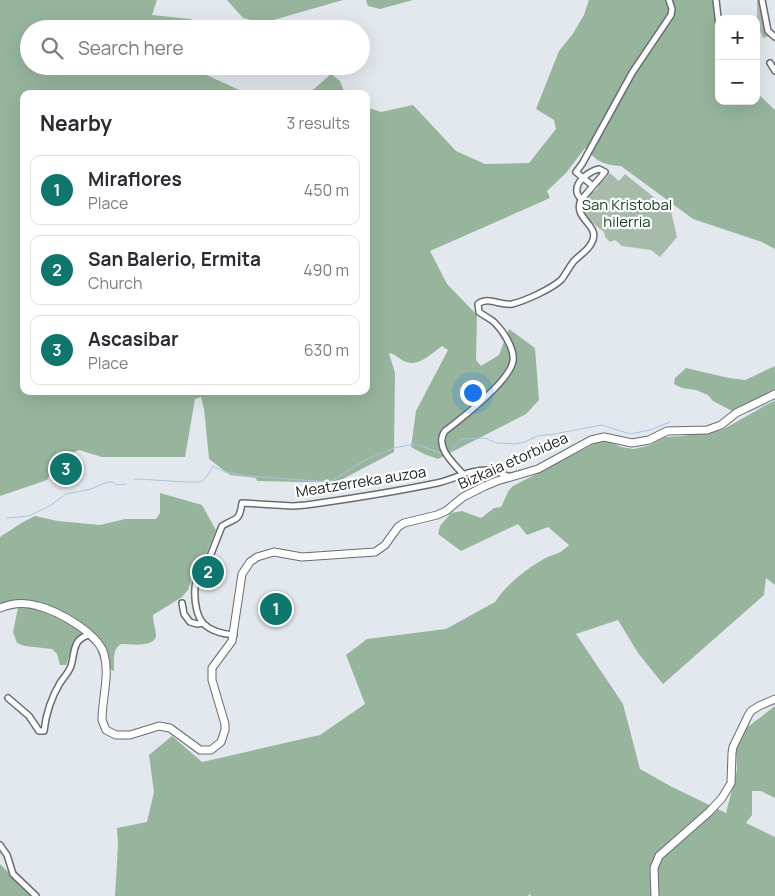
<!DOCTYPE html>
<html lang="en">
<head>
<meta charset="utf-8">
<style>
  :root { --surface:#fff; --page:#f2f2f3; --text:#2b2b33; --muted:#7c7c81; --line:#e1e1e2; --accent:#0f766e }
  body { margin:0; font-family:Manrope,sans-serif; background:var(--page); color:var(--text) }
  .controls { position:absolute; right:15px; top:15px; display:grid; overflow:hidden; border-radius:10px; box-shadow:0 5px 20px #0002 }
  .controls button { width:45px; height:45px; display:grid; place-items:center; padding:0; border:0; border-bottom:1px solid var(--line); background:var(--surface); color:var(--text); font:25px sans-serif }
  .you { position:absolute; left:472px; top:392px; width:18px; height:18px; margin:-12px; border:4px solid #fff; border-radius:50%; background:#1a73e8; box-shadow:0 0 0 8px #1a73e833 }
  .badge { display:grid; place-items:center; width:32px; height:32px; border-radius:50%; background:var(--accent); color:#fff; font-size:16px; font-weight:700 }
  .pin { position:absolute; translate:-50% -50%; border:2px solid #fff; box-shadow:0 1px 5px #0006 }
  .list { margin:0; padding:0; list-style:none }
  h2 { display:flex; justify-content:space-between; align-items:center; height:65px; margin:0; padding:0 20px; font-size:21px }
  h2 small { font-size:16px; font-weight:400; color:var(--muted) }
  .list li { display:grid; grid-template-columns:32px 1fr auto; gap:15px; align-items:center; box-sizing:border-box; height:70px; margin:0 10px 10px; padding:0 10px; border:1px solid var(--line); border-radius:10px }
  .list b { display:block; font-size:19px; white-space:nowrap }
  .list p { margin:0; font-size:16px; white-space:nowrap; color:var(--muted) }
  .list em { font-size:16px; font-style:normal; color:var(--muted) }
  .icon { flex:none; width:28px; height:28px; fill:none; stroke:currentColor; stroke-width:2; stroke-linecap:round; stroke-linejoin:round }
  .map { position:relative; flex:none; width:775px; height:896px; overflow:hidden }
  .search { position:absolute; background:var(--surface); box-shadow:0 5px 20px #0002; left:20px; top:20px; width:350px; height:55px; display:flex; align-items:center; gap:12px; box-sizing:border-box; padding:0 18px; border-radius:28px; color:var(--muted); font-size:19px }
  .panel { position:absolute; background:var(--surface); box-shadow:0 5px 20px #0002; left:20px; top:90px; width:350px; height:305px; border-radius:10px }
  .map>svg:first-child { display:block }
</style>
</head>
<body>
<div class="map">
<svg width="775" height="896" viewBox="0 0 775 896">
  <rect width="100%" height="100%" fill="#e3e8ee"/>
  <path fill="#a7bbaa" d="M757 0H759L763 23 769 36 763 38 757 24Z
    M610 173 619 181 625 174 671 211 677 237 660 257 651 250 622 246 615 240 610 242 605 237 604 232 589 220 581 208 590 197 588 195C591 191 593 193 596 190 600 187 598 183 601 180L603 181Z"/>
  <path fill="#97b59c" d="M0 0H157L152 15 191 19 196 29H29V66H191V68L246 93 252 94H24V391H366V107L381 112 413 105 456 151 485 164 529 163 556 129 554 120 536 109 559 51 572 35 584 15 589 0H714L719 38V101H756V92L775 110V249L762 242 693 219 621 166C602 165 597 161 585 148L566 173 547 191 550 198 430 251 447 284 477 315 476 360 481 366 499 355 509 329 535 348 539 400 526 414 438 459 424 454 411 447 416 411 448 350 442 346C432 353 419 367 406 362 400 360 396 354 389 353L395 373 394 452 339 481 305 482 257 481 256 478 230 475 209 459 204 409 201 397 195 399 185 457H102L79 450 60 458 47 480 0 496Z
    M227 0H343L263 23 243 18Z
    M366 0H413L380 9 368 6Z
    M331 74 340 81 345 94H308Z
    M775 366V391L734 412 713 401 708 395 696 390 682 388 674 384 675 378 686 368 729 378 745 380Z
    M775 400V585L766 578 764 595 663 684 638 653 618 620 576 634 623 704 640 769 672 787 726 813 737 770 736 750 745 729 775 706V798L761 791H752V815L746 823 775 837V896H531L530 894 528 896H115L118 845 117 828 147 822 154 792 149 755 172 736 202 762 320 735 365 704 346 655 367 639 446 629 495 602C506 585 525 570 542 560 554 553 558 556 569 545L548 527 527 535 518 524 461 551 438 534 440 526 451 513 462 511 481 518 494 508 501 507 509 490 513 486 598 442 608 441 621 447 634 449 650 445 665 437 682 436 722 430Z
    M160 493 202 505 216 530 207 552 194 572 188 590 182 597 153 615C153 622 156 630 156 636 154 648 129 644 121 644 112 649 114 661 114 671L103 666 96 647 84 636 75 640 66 665H60L57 654 52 649 25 646 17 643 13 632 18 608 0 612V537L23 522 35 516 58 521 100 525 125 519H156L160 513Z
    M0 864 32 896H0Z"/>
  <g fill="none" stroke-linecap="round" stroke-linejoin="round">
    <path stroke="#aac4df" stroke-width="1" d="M745 413 775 401
      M449 452 462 439 485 438 496 443 515 444 525 442 537 436 554 434 602 425 630 434 650 430 670 422
      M134 480 136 479C146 479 198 484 202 481 207 478 210 471 213 466L225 472 247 476 330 482 365 460 394 448 415 444 443 454
      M7 518 29 516 51 505 66 494 91 489 107 482H113L117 485 126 484"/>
    <g stroke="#696d72" stroke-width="8">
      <path id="street" d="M716 0 719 26
        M762 0 768 31 775 37
        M770 63 775 71
        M599 169 605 172 581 200C580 197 577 195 577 192 575 181 590 171 599 169Z
        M593 186 576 172 582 164 632 73 671 15 672 9 669 0
        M463 474C453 463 434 446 445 431 462 418 510 381 513 361 515 349 503 331 495 323 490 318 484 316 479 312L478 304C488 296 500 306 512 304 525 301 551 289 561 280 566 274 569 267 574 261 580 255 587 251 591 244 603 225 572 220 581 200
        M182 603 184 614 190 622 197 624 203 623
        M234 635C223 634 212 632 204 624 191 612 191 567 209 559L222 526C236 517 239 523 242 503L293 506 306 505C349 499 394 492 437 483 455 479 471 469 489 470 497 471 504 475 511 477
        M8 698 29 716 39 731H44C46 714 51 698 60 683 64 677 69 672 71 666 75 653 72 639 89 635
        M0 845 7 855 13 874 36 896"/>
    </g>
    <g stroke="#696d72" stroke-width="9">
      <path id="secondary" d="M0 608C12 603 25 602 38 606 58 611 98 633 104 654 110 675 102 698 102 720L106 730 116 735H130L159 726 170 728 200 750H211L221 742 225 730V724L212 680V668L232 641 242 574 250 562 257 557 274 552 302 557 375 552 385 545 398 527 404 523 437 515 446 511 463 497 485 486 497 481 538 469 591 440 604 437 632 443 649 440 667 431 707 430 721 425 736 413 775 394
        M655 896 654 868 659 856 709 812 722 798 731 783 732 753 733 747 748 716 751 711 759 706 775 699"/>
    </g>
    <use href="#street" stroke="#fff" stroke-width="5"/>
    <use href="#secondary" stroke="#fff" stroke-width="7"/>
  </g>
  <g text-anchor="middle" stroke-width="4.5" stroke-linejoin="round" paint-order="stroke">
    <g font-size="15" fill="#144422" stroke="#fff">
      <text x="627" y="210">San Kristobal<tspan x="627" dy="17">hilerria</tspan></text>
    </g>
    <g font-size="15" fill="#222426" stroke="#fff">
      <text transform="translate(513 461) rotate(-24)" y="5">Bizkaia etorbidea</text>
      <text transform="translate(361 482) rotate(-9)" y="5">Meatzerreka auzoa</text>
    </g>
  </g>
</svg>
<div class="controls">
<button>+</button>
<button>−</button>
</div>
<div class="you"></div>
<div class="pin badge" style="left:276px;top:609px">1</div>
<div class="pin badge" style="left:208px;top:572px">2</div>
<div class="pin badge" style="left:66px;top:469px">3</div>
<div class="search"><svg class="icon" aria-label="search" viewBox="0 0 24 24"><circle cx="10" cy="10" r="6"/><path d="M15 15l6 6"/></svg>Search here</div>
<section class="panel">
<h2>Nearby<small>3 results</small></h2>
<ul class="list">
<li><span class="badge">1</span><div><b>Miraflores</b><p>Place</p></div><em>450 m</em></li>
<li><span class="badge">2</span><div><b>San Balerio, Ermita</b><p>Church</p></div><em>490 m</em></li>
<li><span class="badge">3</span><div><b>Ascasibar</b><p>Place</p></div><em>630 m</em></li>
</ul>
</section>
</div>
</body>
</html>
